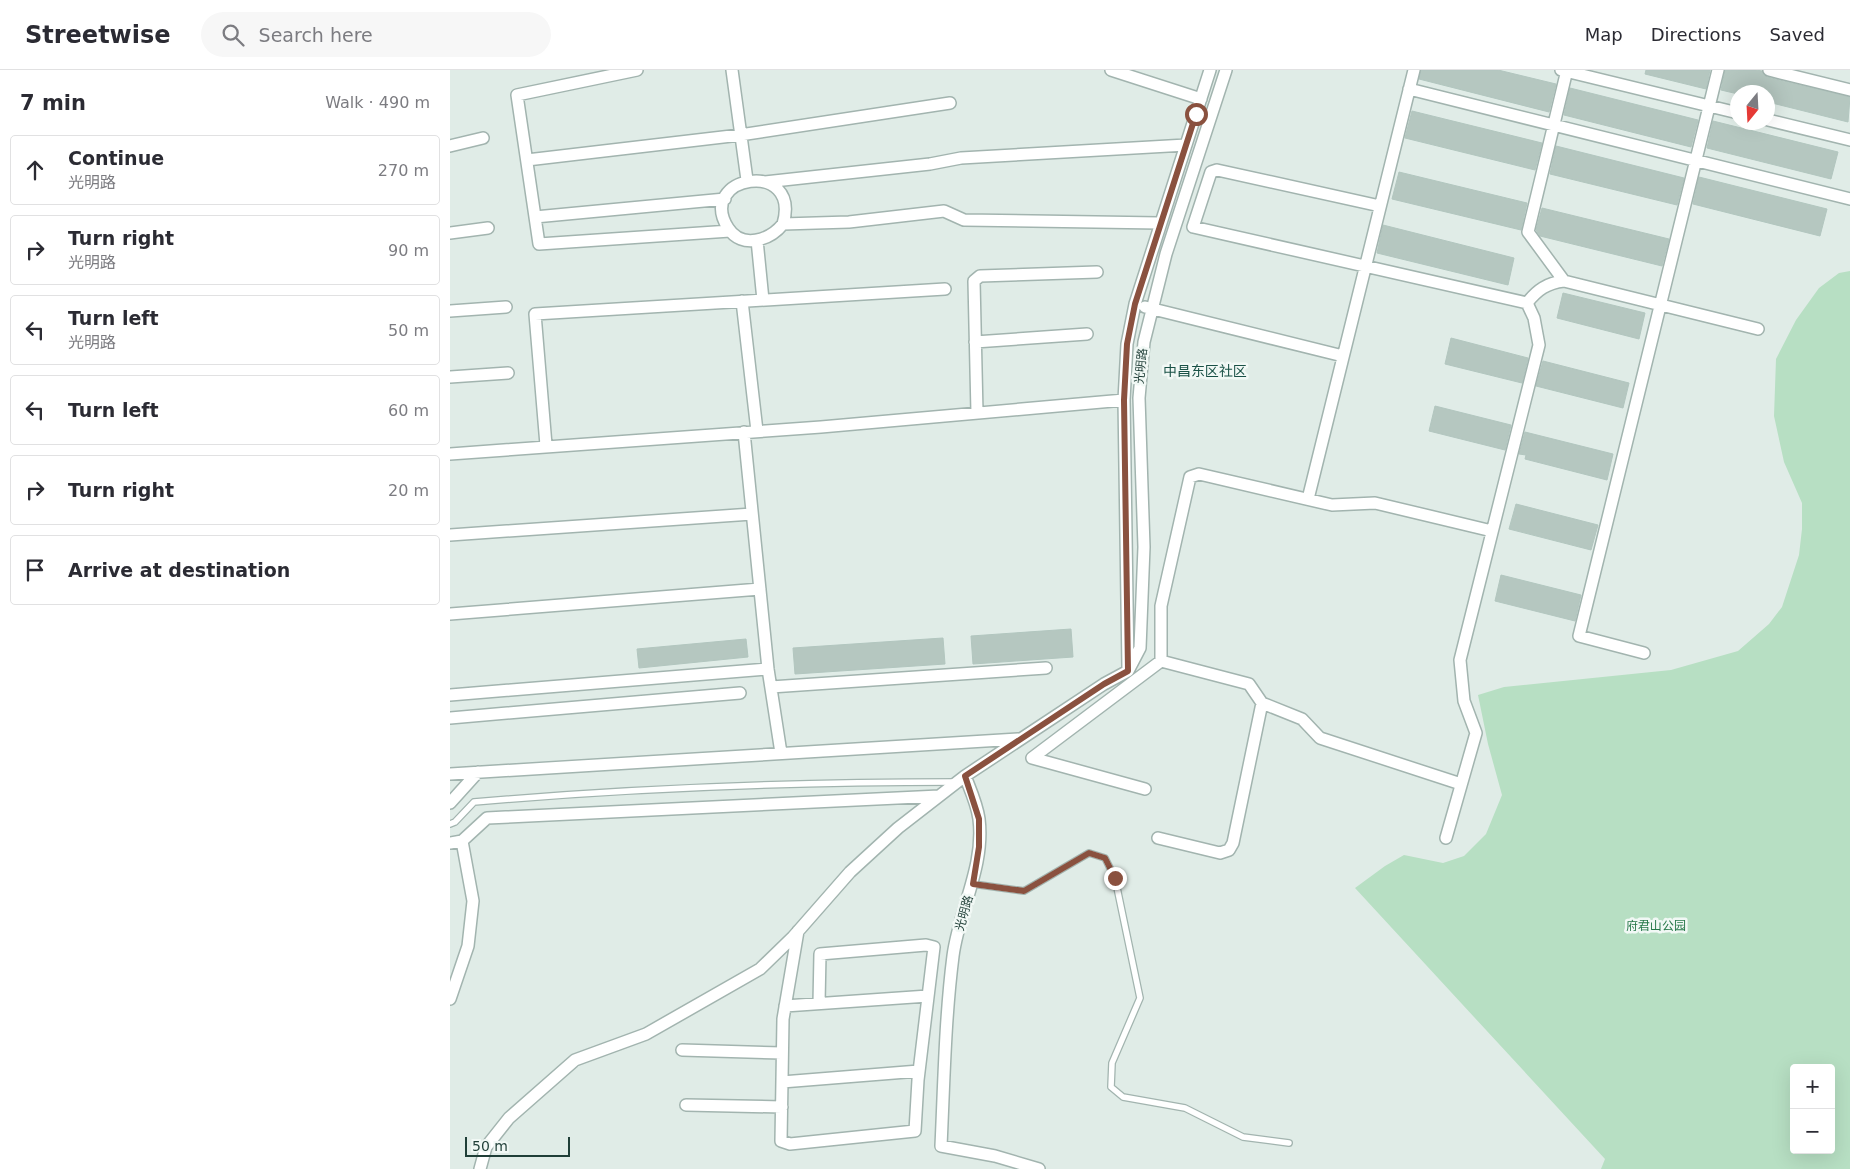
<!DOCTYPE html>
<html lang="en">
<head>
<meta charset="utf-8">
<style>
  :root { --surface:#fff; --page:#f7f7f7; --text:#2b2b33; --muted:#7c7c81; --line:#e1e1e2 }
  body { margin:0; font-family:"DejaVu Sans","Noto Sans SC",sans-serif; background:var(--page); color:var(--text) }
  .controls { position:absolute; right:15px; bottom:15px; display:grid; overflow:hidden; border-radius:5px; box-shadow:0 5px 20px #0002 }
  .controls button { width:45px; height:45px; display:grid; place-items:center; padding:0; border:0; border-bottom:1px solid var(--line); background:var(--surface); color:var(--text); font:25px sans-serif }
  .compass { position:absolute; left:1280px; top:15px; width:45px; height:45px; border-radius:50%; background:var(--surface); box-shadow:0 5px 20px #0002; rotate:198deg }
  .scale { position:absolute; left:15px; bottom:12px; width:105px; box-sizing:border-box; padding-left:5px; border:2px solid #1f3e37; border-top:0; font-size:14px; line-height:18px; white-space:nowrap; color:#1f3e37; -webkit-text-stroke:4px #f1f8f5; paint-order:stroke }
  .stop { position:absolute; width:15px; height:15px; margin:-11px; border:4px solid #8a513f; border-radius:50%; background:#fff }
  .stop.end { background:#8a513f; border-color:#fff; box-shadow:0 1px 5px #0008 }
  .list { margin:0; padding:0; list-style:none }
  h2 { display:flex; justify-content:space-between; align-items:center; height:65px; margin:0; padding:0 20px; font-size:21px }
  h2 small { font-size:16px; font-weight:400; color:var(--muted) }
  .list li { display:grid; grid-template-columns:32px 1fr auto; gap:15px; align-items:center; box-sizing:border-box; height:70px; margin:0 10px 10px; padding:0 10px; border:1px solid var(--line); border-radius:5px }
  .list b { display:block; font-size:19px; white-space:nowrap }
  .list p { margin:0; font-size:16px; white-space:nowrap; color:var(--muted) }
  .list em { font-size:16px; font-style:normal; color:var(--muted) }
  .icon { flex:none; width:28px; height:28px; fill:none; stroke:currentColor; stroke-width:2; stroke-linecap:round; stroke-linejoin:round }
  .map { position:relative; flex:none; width:1400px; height:1099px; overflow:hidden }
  header { display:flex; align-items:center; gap:30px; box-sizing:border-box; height:70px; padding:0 25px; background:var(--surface); border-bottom:1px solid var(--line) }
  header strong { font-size:24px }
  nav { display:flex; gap:28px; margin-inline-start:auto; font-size:18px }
  .search { width:350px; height:45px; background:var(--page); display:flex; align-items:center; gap:12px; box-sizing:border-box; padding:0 18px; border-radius:28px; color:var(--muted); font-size:19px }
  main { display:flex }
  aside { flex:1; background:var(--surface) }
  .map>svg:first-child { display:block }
</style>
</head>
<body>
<header>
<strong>Streetwise</strong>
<div class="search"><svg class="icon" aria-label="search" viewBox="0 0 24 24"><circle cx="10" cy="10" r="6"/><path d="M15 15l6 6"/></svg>Search here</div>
<nav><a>Map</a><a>Directions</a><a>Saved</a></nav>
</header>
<main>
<aside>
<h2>7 min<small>Walk · 490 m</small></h2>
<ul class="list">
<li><svg class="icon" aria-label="ahead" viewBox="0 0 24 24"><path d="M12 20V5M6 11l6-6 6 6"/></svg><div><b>Continue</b><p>光明路</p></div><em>270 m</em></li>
<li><svg class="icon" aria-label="right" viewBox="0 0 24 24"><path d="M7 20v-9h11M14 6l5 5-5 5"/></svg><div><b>Turn right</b><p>光明路</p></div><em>90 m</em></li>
<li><svg class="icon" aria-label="left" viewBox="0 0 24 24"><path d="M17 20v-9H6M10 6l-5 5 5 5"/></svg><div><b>Turn left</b><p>光明路</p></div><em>50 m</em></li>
<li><svg class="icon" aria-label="left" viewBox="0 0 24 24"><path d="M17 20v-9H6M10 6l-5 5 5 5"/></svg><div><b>Turn left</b></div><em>60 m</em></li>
<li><svg class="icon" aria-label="right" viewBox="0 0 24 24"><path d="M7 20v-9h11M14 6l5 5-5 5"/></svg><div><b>Turn right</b></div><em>20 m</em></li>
<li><svg class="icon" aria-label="arrive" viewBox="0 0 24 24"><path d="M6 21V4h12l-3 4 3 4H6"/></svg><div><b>Arrive at destination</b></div></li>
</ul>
</aside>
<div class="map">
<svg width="1400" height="1099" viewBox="0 0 1400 1099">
  <rect width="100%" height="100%" fill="#e0ece7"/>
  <path fill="#b7dfc3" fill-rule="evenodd" d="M1400 201V1099H1151L1155 1089 905 818 935 796 954 785 993 793 1014 786 1036 764 1052 725 1038 674 1028 625 1054 617 1221 600 1288 581 1319 554 1332 537 1349 485 1352 459V433L1334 392 1324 346 1326 289 1346 250 1369 218 1389 203ZM1344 998H1381V1080H1344Z"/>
  <path fill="#b5c7c0" stroke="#b2c6bf" d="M971 0H1048L1106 14 1099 42 969 9Z
    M1196 0H1260L1256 19 1195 4Z
    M1275 0H1306L1312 1 1317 7 1400 27 1398 52 1318 32V22L1288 24 1271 20Z
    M1120 18 1248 50 1241 77 1114 45Z
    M962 41 1092 73 1085 100 955 68Z
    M1263 51 1388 82 1381 109 1257 78Z
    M1106 76 1234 108 1227 135 1100 104Z
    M949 102 1077 133 1071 160 942 129Z
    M1249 107 1377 139 1370 166 1243 134Z
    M1092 138 1219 169 1212 196 1090 166 1086 160Z
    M933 155 1064 188 1058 215 927 183Z
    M1113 223 1195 243 1189 269 1107 248Z
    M1001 268 1078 288 1072 313 995 294Z
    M1093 291 1179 313 1173 338 1086 316Z
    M985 336 1061 355 1055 380 979 361Z
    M1075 362 1163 384 1157 410 1075 389 1076 385 1069 384Z
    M1066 434 1148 455 1141 480 1059 459Z
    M1051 505 1131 525 1125 551 1045 531Z
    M621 559 623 587 523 594 521 566Z
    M493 568 495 594 345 604 343 578Z
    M296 569 298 587 189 598 187 579Z"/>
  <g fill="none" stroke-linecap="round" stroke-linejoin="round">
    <g stroke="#a2b4af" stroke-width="8">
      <path id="service" d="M0 754 5 752 24 732C184 718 344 712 505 712
        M523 814 574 821 639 783 655 788 665 808 690 928 662 993 661 1017 673 1027 735 1038 793 1067 839 1073"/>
    </g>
    <g stroke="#a2b4af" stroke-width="14">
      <path id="minor" d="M187 0 67 25 89 174 280 161
        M282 0 297 110
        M661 0 751 29
        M1111 0 1288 43
        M1319 0 1400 20
        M959 19 1400 129
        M1318 50 1400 70
        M0 76 33 68
        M77 90 290 65 500 33
        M315 112 480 94 511 88 736 75
        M930 136 767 100 761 102 743 157 1077 233 1084 248 1089 275 1010 590 1014 631 1026 663 996 768
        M85 147 275 129
        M333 154C352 88 245 105 278 158 292 180 320 170 333 154L399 152 494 141 514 150 709 153
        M0 163 38 158
        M307 170 313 230
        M1114 211 1078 162 1117 0
        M292 231 307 361
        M1077 233C1087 220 1097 213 1114 211L1308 259
        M695 237 893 286
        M0 241 56 237
        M525 272 637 264
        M0 307 58 303
        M527 343 524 211 530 206 647 202
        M294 362 318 599 331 683
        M96 375 85 244 495 219
        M0 384 371 357 674 330
        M858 429 964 0
        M0 465 302 444
        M0 544 310 519
        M1194 583 1129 566 1268 0
        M711 591 799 614 812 633 852 649 870 668 1011 714
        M678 599 674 330 677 274 685 234 760 0
        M321 617 596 598
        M0 625 318 599
        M0 648 290 623
        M0 704 568 669
        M695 719 582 688 711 591V536L740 407 749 404 882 435 925 433 1042 461
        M0 733 28 702
        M708 768 770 783 779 780 783 773 812 633
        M0 773 12 771 37 748 489 726
        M348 861 333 949 331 1071 340 1074 465 1061 468 1010 484 877 476 875 370 884 369 933
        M0 929 18 876 23 831 12 771
        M335 936 478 926
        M232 980 332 983
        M332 1012 469 1001
        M236 1035 332 1037
        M30 1099 36 1077 59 1048 125 990 196 964 310 899 343 867 400 802 448 758 515 706
        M589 1099 545 1086 491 1076C494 1012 495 949 503 886 509 840 535 796 529 749 527 734 520 719 515 706L654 614 678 601 690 578 694 477 689 328 694 272 716 184 776 0"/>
    </g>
    <use href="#service" stroke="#fff" stroke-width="5.5"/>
    <use href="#minor" stroke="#fff" stroke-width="11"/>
  </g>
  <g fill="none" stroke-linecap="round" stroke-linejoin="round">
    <path stroke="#8a513f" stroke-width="6" d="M665 808 655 788 639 783 574 821 523 814 529 777V749L515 706 654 614 678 601 674 330 677 274 685 234 746 44"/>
  </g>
  <g text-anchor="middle" stroke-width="5" stroke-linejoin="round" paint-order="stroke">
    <g font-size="12" fill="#1f3e37" stroke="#f1f8f5">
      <text transform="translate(691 296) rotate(-84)" y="4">光明路</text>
      <text transform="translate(514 843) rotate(-74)" y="4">光明路</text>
    </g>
    <g font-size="12" fill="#267849" stroke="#f1f8f5">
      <text x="1206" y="860">府君山公园</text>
    </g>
    <g font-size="14" fill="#195146" stroke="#f1f8f5">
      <text x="755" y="306">中昌东区社区</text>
    </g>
  </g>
</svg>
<div class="controls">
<button>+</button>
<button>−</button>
</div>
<svg class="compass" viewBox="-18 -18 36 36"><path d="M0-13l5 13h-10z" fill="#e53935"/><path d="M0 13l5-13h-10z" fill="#7c7c81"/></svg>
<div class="scale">50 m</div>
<div class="stop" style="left:746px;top:44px"></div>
<div class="stop end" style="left:665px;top:808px"></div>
</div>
</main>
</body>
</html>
